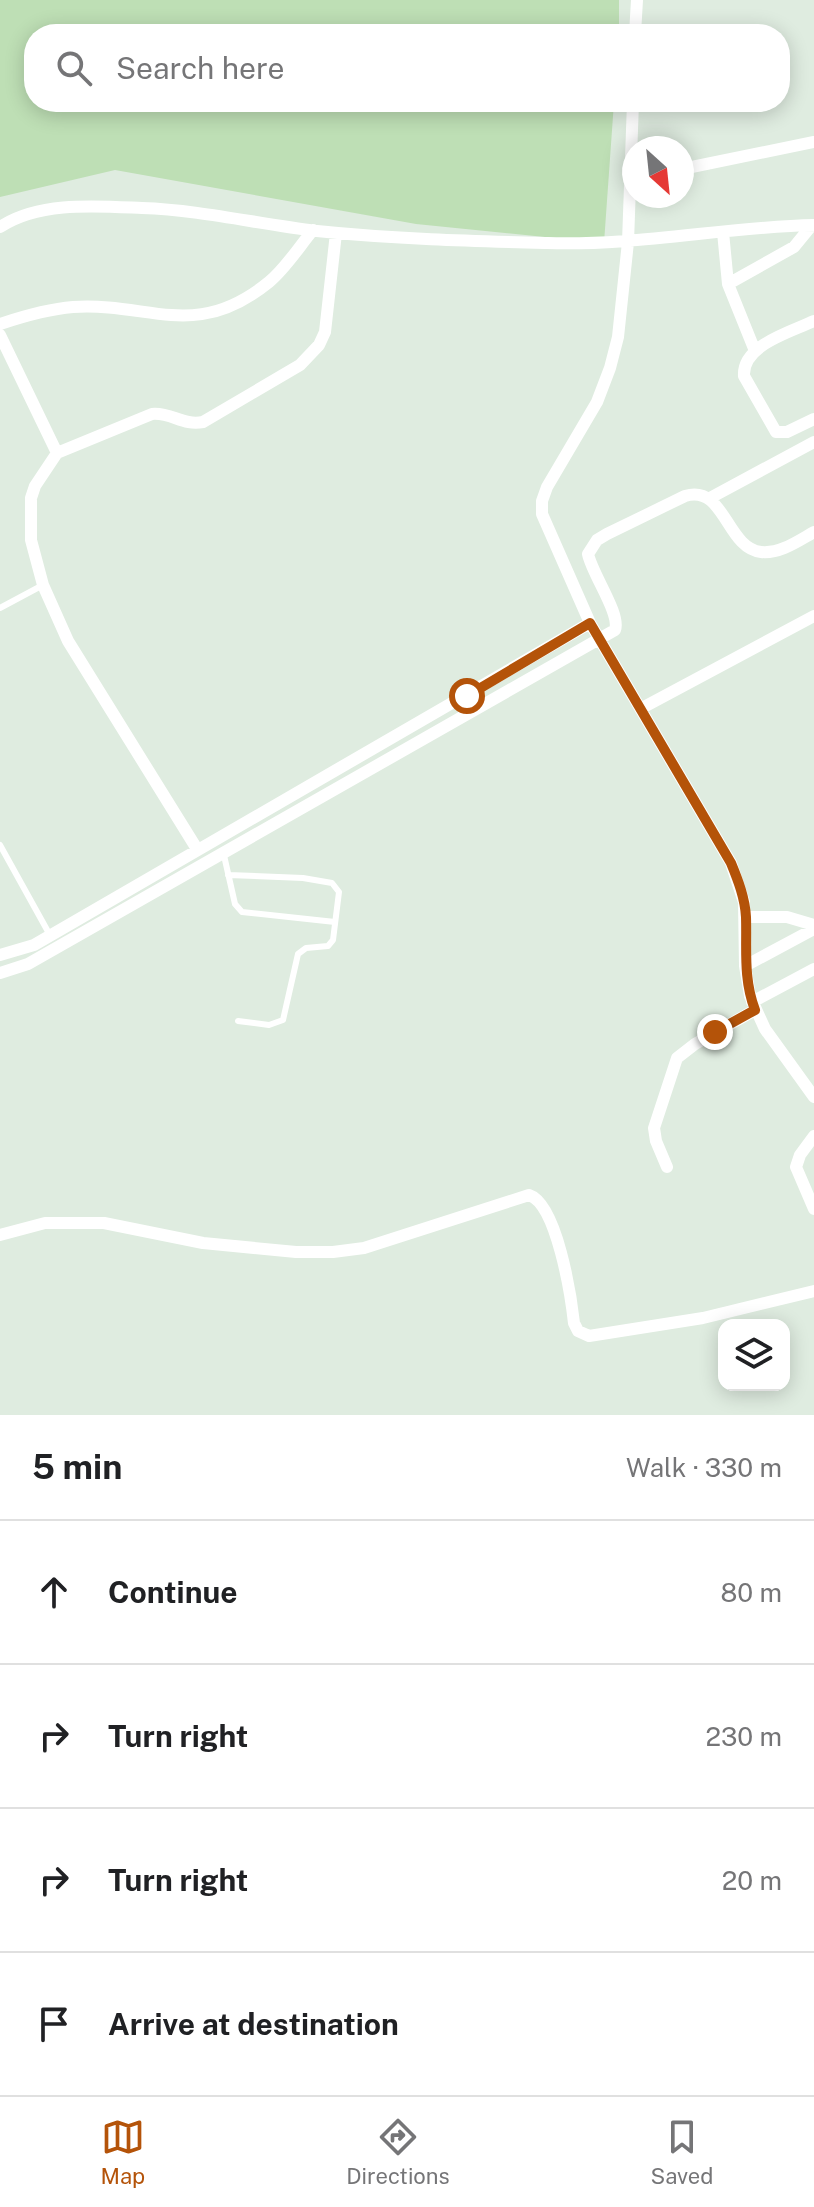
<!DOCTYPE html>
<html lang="en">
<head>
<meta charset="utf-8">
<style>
  :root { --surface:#fff; --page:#f6f6f6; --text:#202124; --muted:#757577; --line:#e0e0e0; --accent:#b45309 }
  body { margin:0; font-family:"Public Sans",sans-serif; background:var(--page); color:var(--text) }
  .controls { position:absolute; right:24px; bottom:24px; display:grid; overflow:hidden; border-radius:16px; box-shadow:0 4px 20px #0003 }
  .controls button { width:72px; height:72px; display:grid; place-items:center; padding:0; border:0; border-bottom:2px solid var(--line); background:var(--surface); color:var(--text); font:40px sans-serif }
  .compass { position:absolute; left:622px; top:136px; width:72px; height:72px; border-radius:50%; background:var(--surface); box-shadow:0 4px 20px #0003; rotate:153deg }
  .stop { position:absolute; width:24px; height:24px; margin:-18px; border:6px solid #b45309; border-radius:50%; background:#fff }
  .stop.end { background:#b45309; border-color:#fff; box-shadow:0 2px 8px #0008 }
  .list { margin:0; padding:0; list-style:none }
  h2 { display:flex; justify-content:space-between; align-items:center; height:104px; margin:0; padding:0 32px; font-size:34px }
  h2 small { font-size:26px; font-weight:400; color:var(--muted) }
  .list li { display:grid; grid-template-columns:52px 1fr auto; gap:24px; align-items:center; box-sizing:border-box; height:144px; padding:0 32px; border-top:2px solid var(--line) }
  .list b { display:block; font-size:30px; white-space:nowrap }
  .list em { font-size:26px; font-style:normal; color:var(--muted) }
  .icon { flex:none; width:44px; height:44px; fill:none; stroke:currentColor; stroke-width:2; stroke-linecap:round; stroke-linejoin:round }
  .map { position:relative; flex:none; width:814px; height:1415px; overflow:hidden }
  .search { position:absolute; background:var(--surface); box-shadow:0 4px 20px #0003; left:24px; right:24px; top:24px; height:88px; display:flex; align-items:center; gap:20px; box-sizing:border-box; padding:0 28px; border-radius:32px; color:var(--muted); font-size:30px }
  .sheet { height:680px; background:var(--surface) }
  nav { display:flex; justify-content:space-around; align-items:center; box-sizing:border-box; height:112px; border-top:2px solid var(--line); background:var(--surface); font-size:22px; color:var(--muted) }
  nav a { display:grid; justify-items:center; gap:4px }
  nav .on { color:var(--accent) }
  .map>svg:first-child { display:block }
</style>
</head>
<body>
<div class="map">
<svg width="814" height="1415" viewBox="0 0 814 1415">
  <rect width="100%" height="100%" fill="#dfece0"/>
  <path fill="#bedfb5" d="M0 0H619V34H34V102H614L604 243 416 224 115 170 0 197Z"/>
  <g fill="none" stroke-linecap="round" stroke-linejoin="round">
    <path stroke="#fff" stroke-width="6" d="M0 608 43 585
      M0 845 51 937
      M223 851 235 904 242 912 335 922
      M228 875 303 878 332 883 339 892 333 940 328 946 306 948 298 954 283 1020 269 1025 238 1021"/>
    <path stroke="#fff" stroke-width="12" d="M635 34 637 0
      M633 102 628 242 618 337 610 368 597 402 547 487 542 501V514L590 623 731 863 744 902 745 966 750 996 765 1029 814 1097
      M682 169 814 142
      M0 227C39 201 97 206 142 208 201 210 258 224 317 231 393 239 471 241 547 243 637 246 725 227 814 225
      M723 232 728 284 755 351
      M728 284 794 247 812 225
      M814 321C791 332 742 345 744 376L776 432H787L814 419
      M0 324C24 316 48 309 73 307 151 302 195 342 269 282 285 269 299 247 313 230
      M0 335 57 453
      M710 498 814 442
      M642 708 814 616
      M197 849 68 641 43 585 31 540V498L35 486 57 453 152 414C171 412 183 426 203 422L300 365 319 345 325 332 336 233
      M746 917H787L814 925
      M0 955 34 945 590 623
      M745 966 814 929
      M0 973 28 964 615 630C621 614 592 574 588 554L597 540 607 534 685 496C725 484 726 548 761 552 780 554 798 541 814 532
      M752 1002 814 969
      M814 1136 800 1155 796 1167 814 1209
      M667 1167 656 1141 654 1128 677 1058 695 1044 755 1010
      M0 1235 45 1223H104L203 1243 296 1252H333L364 1248 529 1195C557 1204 571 1296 574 1323L578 1331 589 1336 703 1318 814 1291"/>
  </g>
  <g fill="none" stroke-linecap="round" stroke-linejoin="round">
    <path stroke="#b45309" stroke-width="10" d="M467 696 590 623 731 863C738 880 745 898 746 917 747 949 743 978 755 1010L715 1032"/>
  </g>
</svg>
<div class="controls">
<button><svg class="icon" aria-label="layers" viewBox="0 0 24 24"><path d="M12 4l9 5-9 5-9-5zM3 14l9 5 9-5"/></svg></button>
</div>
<svg class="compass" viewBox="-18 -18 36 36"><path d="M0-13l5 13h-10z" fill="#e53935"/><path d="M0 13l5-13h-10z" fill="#757577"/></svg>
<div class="stop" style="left:467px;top:696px"></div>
<div class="stop end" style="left:715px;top:1032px"></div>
<div class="search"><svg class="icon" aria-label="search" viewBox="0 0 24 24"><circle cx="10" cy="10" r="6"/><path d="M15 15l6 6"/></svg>Search here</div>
</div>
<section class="sheet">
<h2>5 min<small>Walk · 330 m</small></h2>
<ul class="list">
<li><svg class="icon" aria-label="ahead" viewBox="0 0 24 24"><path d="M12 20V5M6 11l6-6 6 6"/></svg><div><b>Continue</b></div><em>80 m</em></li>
<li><svg class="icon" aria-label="right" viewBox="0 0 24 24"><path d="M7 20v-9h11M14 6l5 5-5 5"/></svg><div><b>Turn right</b></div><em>230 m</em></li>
<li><svg class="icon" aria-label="right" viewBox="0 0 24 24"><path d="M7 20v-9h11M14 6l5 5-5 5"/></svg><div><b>Turn right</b></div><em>20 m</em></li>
<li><svg class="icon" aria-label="arrive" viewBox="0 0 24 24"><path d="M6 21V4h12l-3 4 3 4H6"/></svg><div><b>Arrive at destination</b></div></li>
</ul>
</section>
<nav>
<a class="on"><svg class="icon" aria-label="map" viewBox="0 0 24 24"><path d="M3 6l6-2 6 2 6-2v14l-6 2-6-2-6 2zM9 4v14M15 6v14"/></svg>Map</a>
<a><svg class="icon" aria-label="directions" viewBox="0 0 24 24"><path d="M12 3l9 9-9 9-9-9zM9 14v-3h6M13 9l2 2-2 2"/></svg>Directions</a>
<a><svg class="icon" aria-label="saved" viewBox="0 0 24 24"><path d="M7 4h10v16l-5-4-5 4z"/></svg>Saved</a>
</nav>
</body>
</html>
